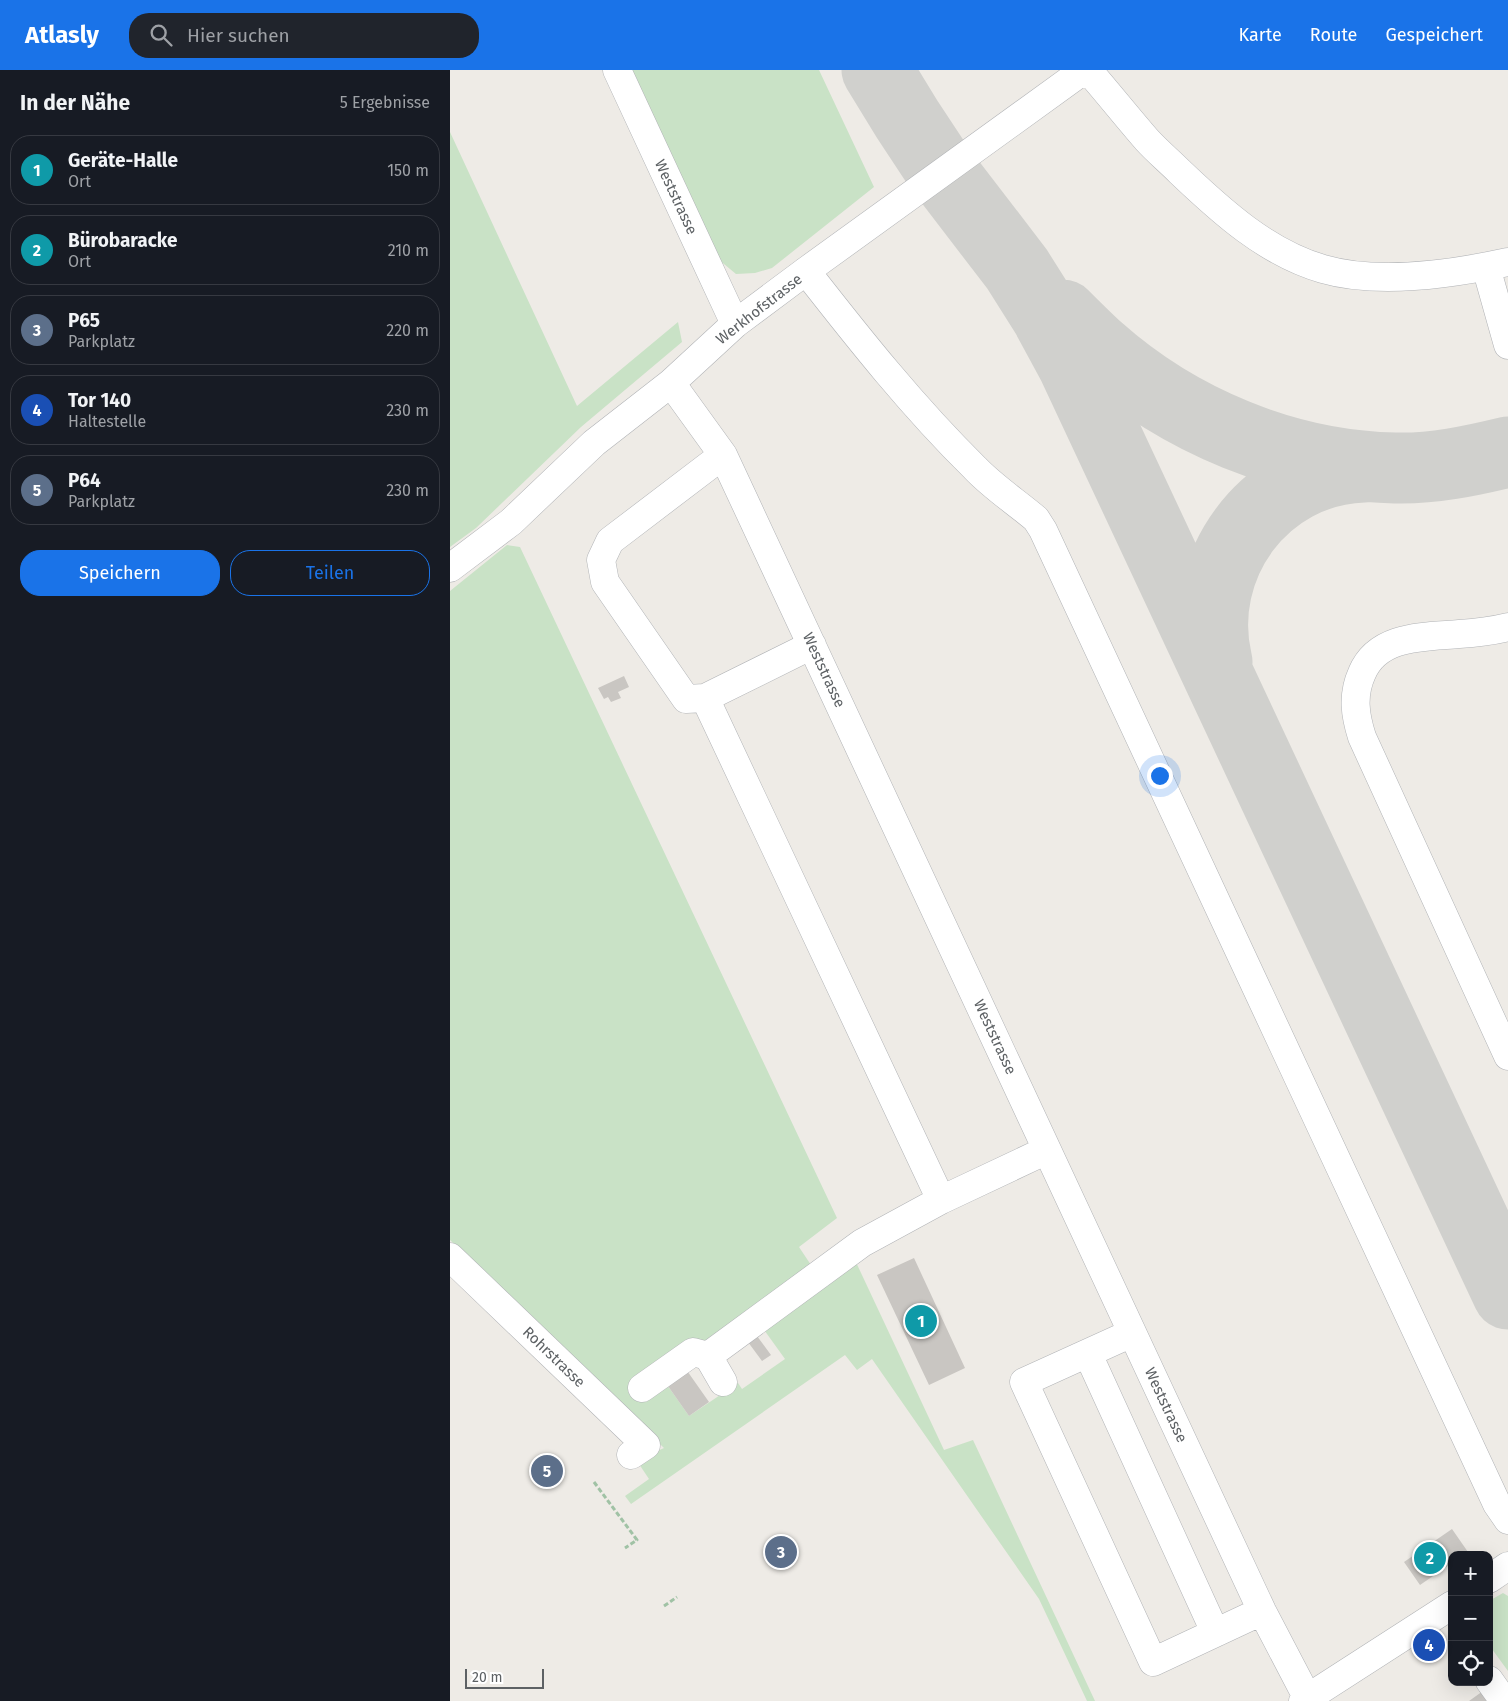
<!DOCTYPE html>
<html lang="de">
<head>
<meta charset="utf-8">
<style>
  :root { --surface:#171b24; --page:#20242c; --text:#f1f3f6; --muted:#9ea1a6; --line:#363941; --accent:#1a73e8 }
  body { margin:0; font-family:"Fira Sans",sans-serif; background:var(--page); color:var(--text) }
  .controls { position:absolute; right:15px; bottom:15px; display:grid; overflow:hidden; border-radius:10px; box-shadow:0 5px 20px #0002 }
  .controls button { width:45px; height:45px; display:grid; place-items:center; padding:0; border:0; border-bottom:1px solid var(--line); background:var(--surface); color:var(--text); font:25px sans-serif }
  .scale { position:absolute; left:15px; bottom:12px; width:79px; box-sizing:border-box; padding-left:5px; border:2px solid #5d6164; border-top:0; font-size:14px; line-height:18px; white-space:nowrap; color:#5d6164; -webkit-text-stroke:4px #fff; paint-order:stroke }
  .you { position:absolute; left:709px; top:705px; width:18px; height:18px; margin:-12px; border:4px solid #fff; border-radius:50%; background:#1a73e8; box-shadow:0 0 0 8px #1a73e833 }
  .badge { display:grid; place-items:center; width:32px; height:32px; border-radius:50%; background:var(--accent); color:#fff; font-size:16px; font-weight:700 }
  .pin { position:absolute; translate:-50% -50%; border:2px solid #fff; box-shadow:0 1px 5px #0006 }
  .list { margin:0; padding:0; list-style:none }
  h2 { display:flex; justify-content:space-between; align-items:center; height:65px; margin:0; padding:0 20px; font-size:21px }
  h2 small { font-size:16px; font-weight:400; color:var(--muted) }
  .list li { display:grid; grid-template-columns:32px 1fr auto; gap:15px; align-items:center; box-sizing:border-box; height:70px; margin:0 10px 10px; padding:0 10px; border:1px solid var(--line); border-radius:20px }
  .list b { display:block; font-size:19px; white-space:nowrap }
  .list p { margin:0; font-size:16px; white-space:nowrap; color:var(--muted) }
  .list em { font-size:16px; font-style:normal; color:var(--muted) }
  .actions { display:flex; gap:10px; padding:15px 20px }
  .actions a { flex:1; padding:11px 0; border:1px solid var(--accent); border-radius:20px; text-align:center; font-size:18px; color:var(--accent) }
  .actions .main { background:var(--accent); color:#fff }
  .icon { flex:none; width:28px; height:28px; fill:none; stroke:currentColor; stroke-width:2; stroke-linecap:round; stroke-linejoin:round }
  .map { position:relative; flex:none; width:1058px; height:1631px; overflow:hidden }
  header { display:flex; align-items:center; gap:30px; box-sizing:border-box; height:70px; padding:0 25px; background:var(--accent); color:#fff }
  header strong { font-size:24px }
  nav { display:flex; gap:28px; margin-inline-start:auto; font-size:18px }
  .search { width:350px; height:45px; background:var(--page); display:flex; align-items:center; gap:12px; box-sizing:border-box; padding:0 18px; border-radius:20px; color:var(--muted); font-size:19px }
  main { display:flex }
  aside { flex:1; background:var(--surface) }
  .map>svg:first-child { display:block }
</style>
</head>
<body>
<header>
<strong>Atlasly</strong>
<div class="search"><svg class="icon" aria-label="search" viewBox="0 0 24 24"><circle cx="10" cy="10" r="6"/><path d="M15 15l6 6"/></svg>Hier suchen</div>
<nav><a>Karte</a><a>Route</a><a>Gespeichert</a></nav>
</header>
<main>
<aside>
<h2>In der Nähe<small>5 Ergebnisse</small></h2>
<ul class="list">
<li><span class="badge" style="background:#0f9aa8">1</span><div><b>Geräte-Halle</b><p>Ort</p></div><em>150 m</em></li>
<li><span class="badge" style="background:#0f9aa8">2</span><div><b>Bürobaracke</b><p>Ort</p></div><em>210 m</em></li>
<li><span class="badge" style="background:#5c6f8a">3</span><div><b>P65</b><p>Parkplatz</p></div><em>220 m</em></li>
<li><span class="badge" style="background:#1a4fb4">4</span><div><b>Tor 140</b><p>Haltestelle</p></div><em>230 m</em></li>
<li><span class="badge" style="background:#5c6f8a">5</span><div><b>P64</b><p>Parkplatz</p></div><em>230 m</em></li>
</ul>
<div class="actions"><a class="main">Speichern</a><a>Teilen</a></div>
</aside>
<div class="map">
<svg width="1058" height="1631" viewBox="0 0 1058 1631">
  <rect width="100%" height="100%" fill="#eeebe6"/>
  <path fill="#c9e2c6" d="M180 0H369L424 117 322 198 305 203 286 204 268 189Z
    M0 62 127 336 228 252 232 272 131 357 26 458 0 477Z
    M57 475 70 477 387 1148 349 1177 365 1201 213 1309 239 1346 288 1313 292 1319 335 1289 312 1257 404 1188 494 1380 523 1370 645 1631H637L589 1529 422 1289 407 1300 395 1285 181 1434 175 1426 199 1409 189 1394 190 1389 214 1378 0 1170V521Z
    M1053 1523 1058 1526V1601L1039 1575V1531Z"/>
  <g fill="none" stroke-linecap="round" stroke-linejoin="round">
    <path stroke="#d0d0cd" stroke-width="71" d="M427 0 457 49 488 96 567 199 596 245 623 295 1058 1224
      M613 245C624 256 636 268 648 279 729 351 837 396 945 398 983 399 1021 391 1058 382
      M767 592C744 496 814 400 914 397"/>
  </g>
  <path fill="#c9c6c2" d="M174 606 179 617 168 622 171 628 161 632 158 627 154 629 148 618Z
    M464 1188 515 1298 479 1315 427 1205Z
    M307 1266 321 1285 312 1291 298 1272Z
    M233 1295 259 1332 239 1346 213 1309Z
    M1002 1459 1018 1482 1013 1485H1002V1493L970 1515 954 1492Z
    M1033 1621 1040 1631H1019Z"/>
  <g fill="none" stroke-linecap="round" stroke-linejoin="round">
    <g stroke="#b1b3b6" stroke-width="29">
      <path id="minor" d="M167 0 285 254
        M638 0C658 23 677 47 697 70 707 81 719 91 730 102 771 141 817 183 873 199 928 215 1003 204 1058 192
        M1036 197 1058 275
        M356 201C409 269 463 337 525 398 543 417 566 432 586 449L593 460 1047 1434 1058 1450
        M221 313 273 385 812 1541 859 1631
        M273 385 160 471 151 490 155 512 236 629 255 628 491 1130
        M0 498 61 452 144 373 221 313 285 254 356 201 634 0
        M1058 557C1042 561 1025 563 1009 564 973 567 928 565 912 603 902 625 905 645 912 667L1058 986
        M255 628 362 575
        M0 1187 196 1375 181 1385
        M682 1263 574 1312 703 1592 812 1541
        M638 1284 765 1562
        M273 1312 258 1286 412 1173 491 1130 597 1080
        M192 1318 243 1282 258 1286
        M1039 1509 1058 1496
        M1039 1610 1054 1631
        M853 1631 1002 1535"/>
    </g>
    <path stroke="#a0c2a5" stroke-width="3" stroke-dasharray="5 2.5" stroke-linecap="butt" d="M144 1412 187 1470 175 1478
      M214 1536 227 1527"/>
    <use href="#minor" stroke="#fff" stroke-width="28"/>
  </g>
  <g text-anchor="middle" stroke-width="5" stroke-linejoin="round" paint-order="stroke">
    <g font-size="15" fill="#5d6164" stroke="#fff">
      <text transform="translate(226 127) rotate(65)" y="5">Weststrasse</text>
      <text transform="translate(309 239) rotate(-38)" y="5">Werkhofstrasse</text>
      <text transform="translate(374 600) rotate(65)" y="5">Weststrasse</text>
      <text transform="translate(545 967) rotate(65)" y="5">Weststrasse</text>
      <text transform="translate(104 1287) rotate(44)" y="5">Rohrstrasse</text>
      <text transform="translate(716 1335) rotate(65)" y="5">Weststrasse</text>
    </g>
  </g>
</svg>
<div class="controls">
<button>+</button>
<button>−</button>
<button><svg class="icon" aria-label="locate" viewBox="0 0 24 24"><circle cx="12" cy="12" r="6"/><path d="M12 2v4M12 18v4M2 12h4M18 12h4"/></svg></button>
</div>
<div class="scale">20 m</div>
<div class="you"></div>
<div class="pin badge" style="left:471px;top:1251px;background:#0f9aa8">1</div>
<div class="pin badge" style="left:980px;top:1488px;background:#0f9aa8">2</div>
<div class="pin badge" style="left:331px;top:1482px;background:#5c6f8a">3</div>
<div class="pin badge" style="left:979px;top:1575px;background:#1a4fb4">4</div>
<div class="pin badge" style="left:97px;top:1401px;background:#5c6f8a">5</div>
</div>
</main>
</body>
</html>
